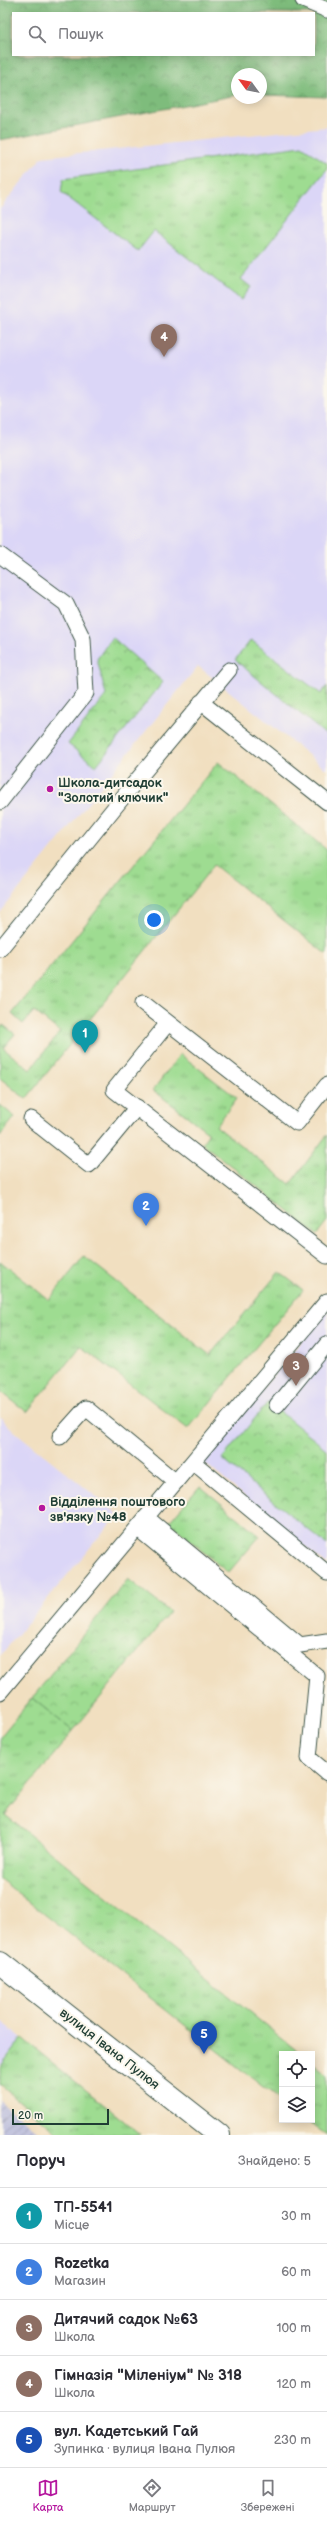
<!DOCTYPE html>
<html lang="uk">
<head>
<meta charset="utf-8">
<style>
  :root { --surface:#fff; --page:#f2f2f3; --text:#2b2b33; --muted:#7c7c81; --line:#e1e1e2; --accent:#b5179e }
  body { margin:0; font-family:"Balsamiq Sans",sans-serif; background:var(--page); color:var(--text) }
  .controls { position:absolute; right:12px; bottom:12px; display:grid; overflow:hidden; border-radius:0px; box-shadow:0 2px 10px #0003 }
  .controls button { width:36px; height:36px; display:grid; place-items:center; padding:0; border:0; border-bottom:1px solid var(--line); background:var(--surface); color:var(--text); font:20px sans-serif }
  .compass { position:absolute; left:231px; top:68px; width:36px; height:36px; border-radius:50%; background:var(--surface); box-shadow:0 2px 10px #0003; rotate:303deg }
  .scale { position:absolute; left:12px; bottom:10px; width:97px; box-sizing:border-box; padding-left:4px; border:2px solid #1f3d34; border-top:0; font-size:11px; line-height:14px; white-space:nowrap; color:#1f3d34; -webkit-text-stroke:3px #fbf7ec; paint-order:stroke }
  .you { position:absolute; left:154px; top:920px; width:14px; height:14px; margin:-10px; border:3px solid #fff; border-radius:50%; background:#1a73e8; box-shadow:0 0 0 6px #1a73e833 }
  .badge { display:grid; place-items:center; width:26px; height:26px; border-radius:50%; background:var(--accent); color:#fff; font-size:13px; font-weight:700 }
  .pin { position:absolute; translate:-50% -33px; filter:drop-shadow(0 1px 2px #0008) }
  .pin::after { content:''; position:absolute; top:21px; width:14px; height:12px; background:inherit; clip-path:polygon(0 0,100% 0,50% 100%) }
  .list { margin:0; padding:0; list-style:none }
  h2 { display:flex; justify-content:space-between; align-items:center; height:52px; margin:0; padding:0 16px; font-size:17px }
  h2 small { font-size:13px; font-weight:400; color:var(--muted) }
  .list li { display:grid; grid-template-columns:26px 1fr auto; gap:12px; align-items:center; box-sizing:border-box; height:56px; padding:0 16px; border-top:1px solid var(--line) }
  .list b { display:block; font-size:15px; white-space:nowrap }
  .list p { margin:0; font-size:13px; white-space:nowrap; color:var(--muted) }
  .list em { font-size:13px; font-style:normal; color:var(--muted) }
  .icon { flex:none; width:22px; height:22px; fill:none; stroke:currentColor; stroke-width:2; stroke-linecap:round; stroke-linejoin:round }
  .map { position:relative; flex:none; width:327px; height:2135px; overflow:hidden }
  .search { position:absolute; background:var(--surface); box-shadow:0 2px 10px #0003; left:12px; right:12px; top:12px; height:44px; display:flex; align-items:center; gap:10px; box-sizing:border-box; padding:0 14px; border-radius:0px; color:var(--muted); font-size:15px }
  .sheet { height:332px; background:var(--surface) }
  nav { display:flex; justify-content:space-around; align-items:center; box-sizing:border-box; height:56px; border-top:1px solid var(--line); background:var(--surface); font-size:11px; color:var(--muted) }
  nav a { display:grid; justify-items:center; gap:2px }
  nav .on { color:var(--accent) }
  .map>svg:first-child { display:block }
</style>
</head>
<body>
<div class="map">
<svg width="327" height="2135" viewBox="0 0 327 2135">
  <defs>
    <pattern id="industrial-furrows" width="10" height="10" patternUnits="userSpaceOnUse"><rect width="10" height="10" fill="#c1c2dd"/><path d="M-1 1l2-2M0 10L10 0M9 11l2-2" fill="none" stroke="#9c9fb4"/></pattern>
    <pattern id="grass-tufts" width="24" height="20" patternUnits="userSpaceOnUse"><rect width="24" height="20" fill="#9edc91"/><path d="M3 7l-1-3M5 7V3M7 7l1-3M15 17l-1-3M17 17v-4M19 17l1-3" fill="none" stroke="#80b477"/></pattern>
    <pattern id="forest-crowns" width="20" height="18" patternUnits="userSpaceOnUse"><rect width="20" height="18" fill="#7ebc7b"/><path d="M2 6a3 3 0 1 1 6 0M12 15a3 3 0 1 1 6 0" fill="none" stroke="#679a66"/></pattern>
    <pattern id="park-crowns" width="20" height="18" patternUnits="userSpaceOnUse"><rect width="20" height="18" fill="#9edc91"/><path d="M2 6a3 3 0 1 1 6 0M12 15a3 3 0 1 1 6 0" fill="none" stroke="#80b477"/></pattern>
  </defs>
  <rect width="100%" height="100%" fill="#fbf7ec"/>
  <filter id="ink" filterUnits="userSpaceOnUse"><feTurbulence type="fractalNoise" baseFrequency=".025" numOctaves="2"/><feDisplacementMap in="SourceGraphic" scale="8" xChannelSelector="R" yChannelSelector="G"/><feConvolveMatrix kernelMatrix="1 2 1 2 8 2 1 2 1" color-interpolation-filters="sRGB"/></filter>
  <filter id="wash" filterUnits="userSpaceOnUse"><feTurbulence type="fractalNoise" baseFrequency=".012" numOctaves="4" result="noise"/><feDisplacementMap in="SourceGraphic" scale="16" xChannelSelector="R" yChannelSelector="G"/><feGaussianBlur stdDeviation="0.9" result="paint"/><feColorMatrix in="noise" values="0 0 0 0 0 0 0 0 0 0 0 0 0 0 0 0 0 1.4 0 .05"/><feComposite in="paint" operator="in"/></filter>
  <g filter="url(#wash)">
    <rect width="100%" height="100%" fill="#f1dfc0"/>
    <path fill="#dbd6f7" d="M327 127V770L198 666 0 913V209L42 157Z
      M327 1311V1565L202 1461Z
      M0 1417 14 1431 118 1514 0 1656Z
      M0 2021 22 2038 0 2067Z"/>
    <path fill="url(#industrial-furrows)" d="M0 2101 41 2135H0Z"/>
    <path fill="url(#grass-tufts)" stroke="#5e8c62" d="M302 146 327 163V169L241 279 251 287 241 300 154 231 138 251 61 192 63 179Z
      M251 640 321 694 327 686V734H325L235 660Z
      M218 762 327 850V952L326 954 214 865 26 1099 0 1078V1028L3 1025 15 1034 3 1048 30 1070 60 1032 34 1011 23 1024 12 1014Z
      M180 1054 237 1098 216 1126 290 1184 327 1135V1221L317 1234 202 1143 209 1133 153 1090Z
      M0 1105 15 1117 0 1136Z
      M84 1256 210 1355 279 1272 303 1290 188 1429 81 1346 27 1412 0 1391V1261L49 1300Z
      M200 1486 260 1536 228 1573 169 1522Z
      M32 1698 73 1731 5 1815 301 2054H282V2102L0 1879V1737Z
      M22 2038 141 2135H60L0 2085V2067Z
      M312 2063 327 2075V2135L305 2120H312Z"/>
    <path fill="url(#forest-crowns)" stroke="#4e7c58" fill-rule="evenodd" d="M0 0H327V97L261 95V74H237V95L0 140ZM13 13H314V55H13Z"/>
    <path fill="url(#park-crowns)" stroke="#5e8c62" d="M112 637 163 682 96 766 68 744 106 695 97 659Z
      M268 1402 327 1450V1545L222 1459Z
      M128 1579 170 1612 73 1731 32 1698Z"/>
  </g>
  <g filter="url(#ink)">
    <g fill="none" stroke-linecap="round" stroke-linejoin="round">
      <g stroke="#3e5549" stroke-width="17">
        <path id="lane" d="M303 0 327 10
          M0 555 66 604 83 639 86 693 0 802
          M201 702 327 802
          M0 949 132 786 229 670
          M143 1003 297 1123 327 1085
          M168 1023 114 1090 327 1256
          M31 1119 89 1165 137 1107
          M277 1405 327 1344
          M60 1437 86 1408 176 1482
          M193 1462 327 1573
          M146 1517 300 1645 327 1641
          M137 1528 317 1676 309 1758 327 1773
          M0 1692 327 1301"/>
      </g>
      <g stroke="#3e5549" stroke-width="24">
        <path id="secondary" d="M0 1963 219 2135"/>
      </g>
      <use href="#lane" stroke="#fff" stroke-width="15"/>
      <use href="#secondary" stroke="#fff" stroke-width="22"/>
    </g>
  </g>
  <g fill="#b5179e" stroke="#fbf7ec" stroke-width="1.5">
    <circle cx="50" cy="789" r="4"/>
    <circle cx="42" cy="1508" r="4"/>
  </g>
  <g text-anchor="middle" stroke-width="4" stroke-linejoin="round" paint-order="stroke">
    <g font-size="13" font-weight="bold" fill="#1f3d34" stroke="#fbf7ec" text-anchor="start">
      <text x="58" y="787">Школа-дитсадок<tspan x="58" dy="15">"Золотий ключик"</tspan></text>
      <text x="50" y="1506">Відділення поштового<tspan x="50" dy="15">зв'язку №48</tspan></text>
    </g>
    <g font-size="13" fill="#1f3d34" stroke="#fbf7ec">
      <text transform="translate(110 2048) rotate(38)" y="5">вулиця Івана Пулюя</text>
    </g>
  </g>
</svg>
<div class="controls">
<button><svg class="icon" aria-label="locate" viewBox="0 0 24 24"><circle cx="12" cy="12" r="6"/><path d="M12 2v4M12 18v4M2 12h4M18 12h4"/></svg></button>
<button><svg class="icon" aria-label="layers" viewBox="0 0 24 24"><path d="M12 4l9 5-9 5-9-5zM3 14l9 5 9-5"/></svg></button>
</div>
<svg class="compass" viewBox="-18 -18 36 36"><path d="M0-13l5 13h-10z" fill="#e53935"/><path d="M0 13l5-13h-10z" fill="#7c7c81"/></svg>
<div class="scale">20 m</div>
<div class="you"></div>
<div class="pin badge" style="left:85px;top:1053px;background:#0f9aa8">1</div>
<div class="pin badge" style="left:146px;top:1226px;background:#3f7fe0">2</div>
<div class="pin badge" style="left:296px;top:1386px;background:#8d6e63">3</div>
<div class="pin badge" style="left:164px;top:357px;background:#8d6e63">4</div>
<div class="pin badge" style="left:204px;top:2054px;background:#1a4fb4">5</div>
<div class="search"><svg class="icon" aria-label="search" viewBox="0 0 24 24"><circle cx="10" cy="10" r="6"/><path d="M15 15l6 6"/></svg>Пошук</div>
</div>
<section class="sheet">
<h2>Поруч<small>Знайдено: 5</small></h2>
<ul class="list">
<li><span class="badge" style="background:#0f9aa8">1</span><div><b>ТП-5541</b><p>Місце</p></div><em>30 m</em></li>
<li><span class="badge" style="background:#3f7fe0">2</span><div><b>Rozetka</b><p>Магазин</p></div><em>60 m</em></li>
<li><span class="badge" style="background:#8d6e63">3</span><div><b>Дитячий садок №63</b><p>Школа</p></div><em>100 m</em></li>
<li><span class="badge" style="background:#8d6e63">4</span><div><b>Гімназія &quot;Міленіум&quot; № 318</b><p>Школа</p></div><em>120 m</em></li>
<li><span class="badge" style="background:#1a4fb4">5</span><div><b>вул. Кадетський Гай</b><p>Зупинка · вулиця Івана Пулюя</p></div><em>230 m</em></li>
</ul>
</section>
<nav>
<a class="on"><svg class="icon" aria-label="map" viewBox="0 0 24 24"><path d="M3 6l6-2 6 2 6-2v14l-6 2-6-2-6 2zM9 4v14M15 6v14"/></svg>Карта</a>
<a><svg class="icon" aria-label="directions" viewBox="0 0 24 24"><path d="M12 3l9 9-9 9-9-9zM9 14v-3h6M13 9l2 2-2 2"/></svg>Маршрут</a>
<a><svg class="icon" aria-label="saved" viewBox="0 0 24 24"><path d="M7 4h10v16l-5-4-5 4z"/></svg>Збережені</a>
</nav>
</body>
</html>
